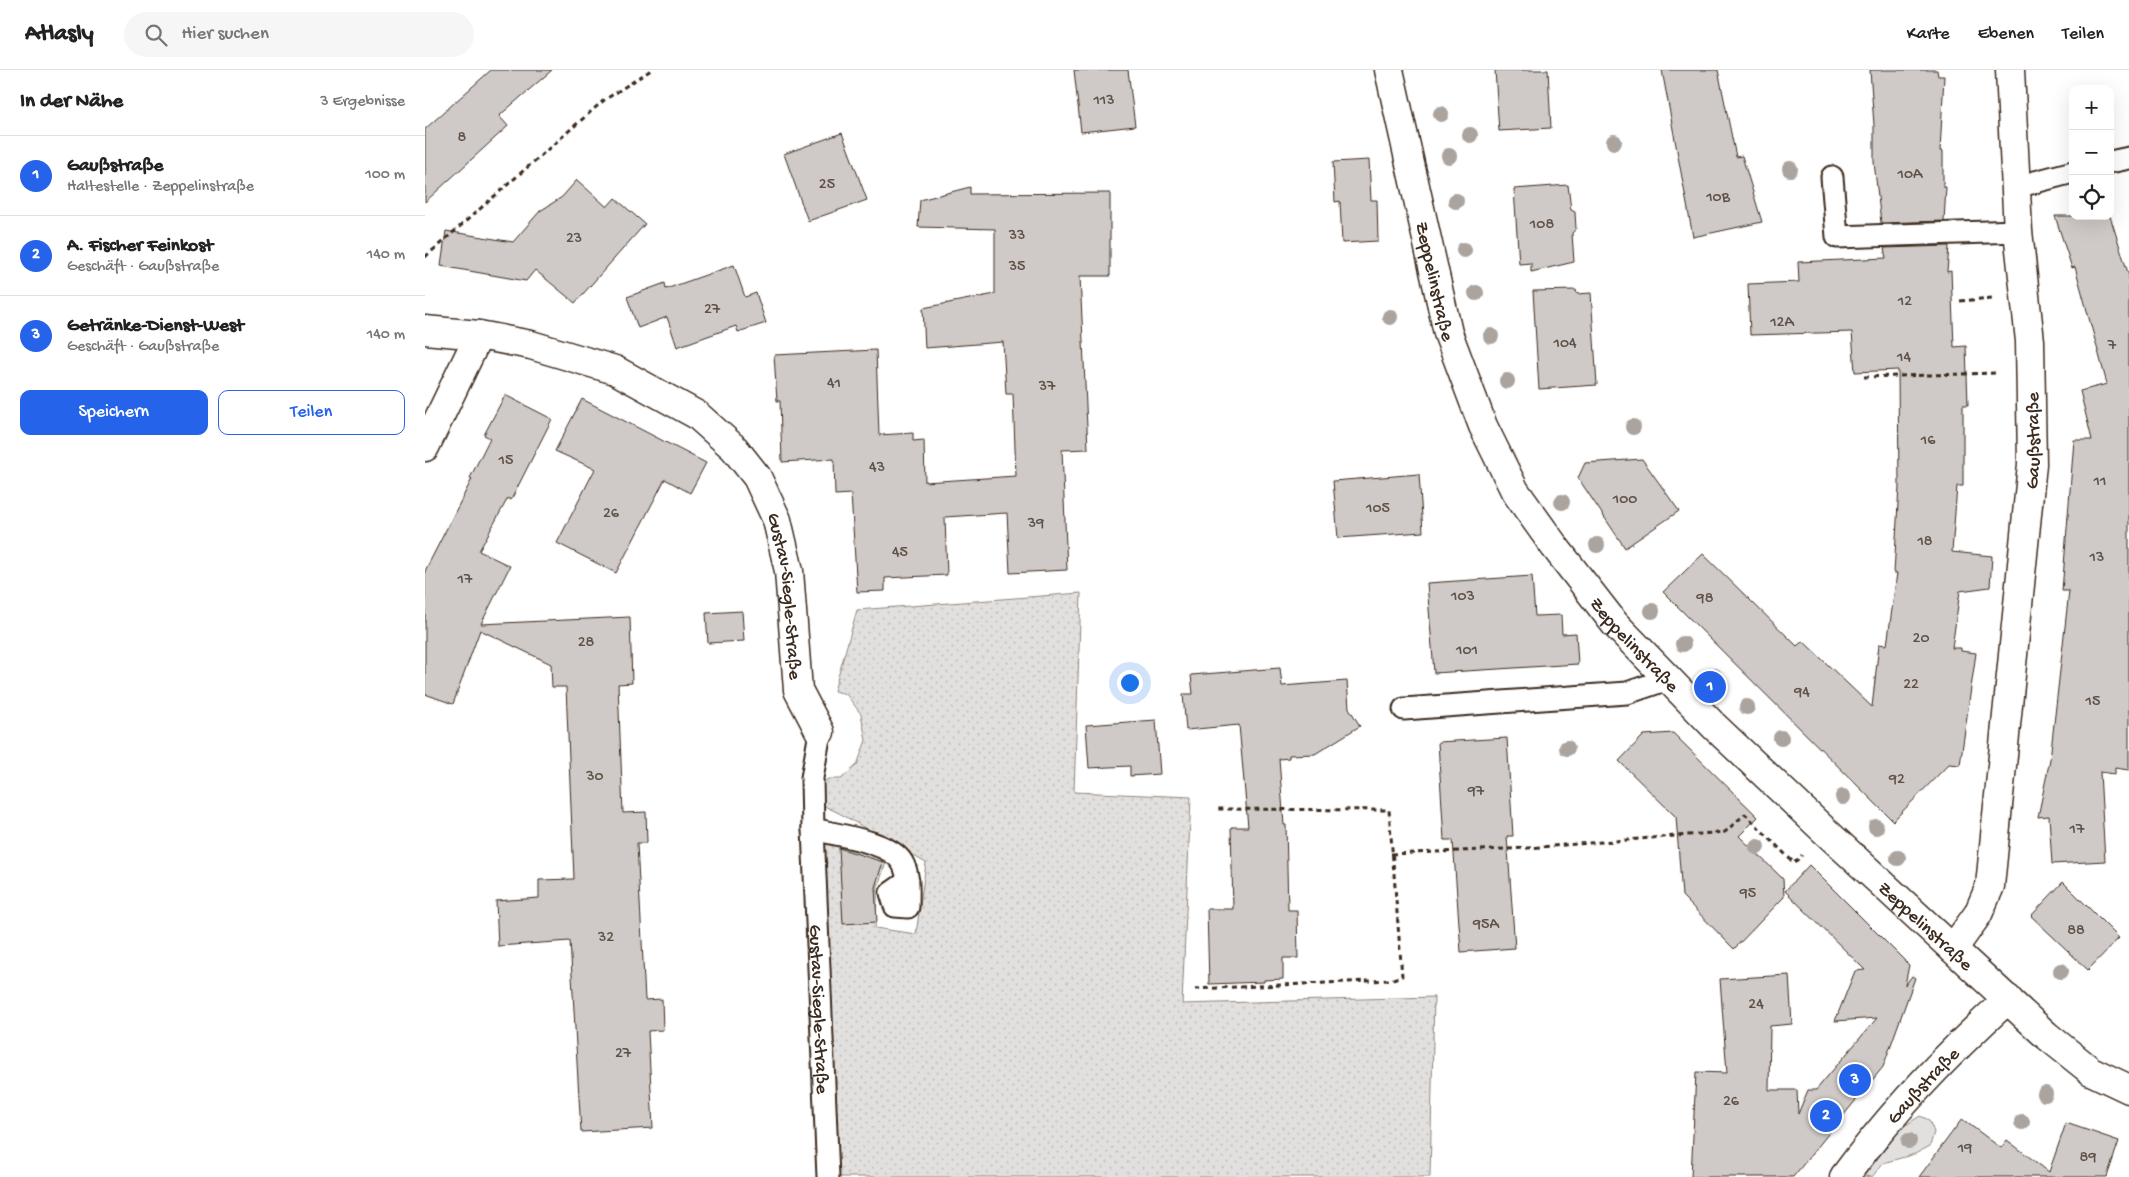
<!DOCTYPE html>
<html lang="de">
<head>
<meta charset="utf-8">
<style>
  :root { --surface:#fff; --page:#f6f6f6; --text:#222; --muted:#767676; --line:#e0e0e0; --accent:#2563eb }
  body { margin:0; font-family:"Gochi Hand",sans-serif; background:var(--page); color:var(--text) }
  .controls { position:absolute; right:15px; top:15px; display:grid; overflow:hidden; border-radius:10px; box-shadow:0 5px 20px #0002 }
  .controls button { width:45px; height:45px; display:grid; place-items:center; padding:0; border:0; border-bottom:1px solid var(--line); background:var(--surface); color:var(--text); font:25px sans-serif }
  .you { position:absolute; left:704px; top:612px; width:18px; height:18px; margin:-12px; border:4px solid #fff; border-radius:50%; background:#1a73e8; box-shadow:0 0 0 8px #1a73e833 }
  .badge { display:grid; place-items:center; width:32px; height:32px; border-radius:50%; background:var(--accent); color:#fff; font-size:16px; font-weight:700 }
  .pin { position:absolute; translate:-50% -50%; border:2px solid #fff; box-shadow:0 1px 5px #0006 }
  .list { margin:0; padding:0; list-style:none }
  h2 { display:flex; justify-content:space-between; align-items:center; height:65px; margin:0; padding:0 20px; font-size:21px }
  h2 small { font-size:16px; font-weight:400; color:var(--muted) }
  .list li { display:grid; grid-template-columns:32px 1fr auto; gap:15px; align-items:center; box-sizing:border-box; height:80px; padding:0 20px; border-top:1px solid var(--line) }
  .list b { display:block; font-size:19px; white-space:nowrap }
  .list p { margin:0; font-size:16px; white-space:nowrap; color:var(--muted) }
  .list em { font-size:16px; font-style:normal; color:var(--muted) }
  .actions { display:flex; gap:10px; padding:15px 20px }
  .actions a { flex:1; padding:11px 0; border:1px solid var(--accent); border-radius:10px; text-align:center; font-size:18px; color:var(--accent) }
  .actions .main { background:var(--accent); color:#fff }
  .icon { flex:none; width:28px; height:28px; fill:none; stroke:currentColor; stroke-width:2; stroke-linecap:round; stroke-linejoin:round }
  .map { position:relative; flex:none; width:1704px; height:1107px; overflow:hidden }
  header { display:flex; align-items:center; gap:30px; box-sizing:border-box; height:70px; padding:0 25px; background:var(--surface); border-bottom:1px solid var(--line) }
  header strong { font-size:24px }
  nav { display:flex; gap:28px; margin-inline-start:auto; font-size:18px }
  .search { width:350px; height:45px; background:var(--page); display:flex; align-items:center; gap:12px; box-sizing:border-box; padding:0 18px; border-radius:28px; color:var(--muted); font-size:19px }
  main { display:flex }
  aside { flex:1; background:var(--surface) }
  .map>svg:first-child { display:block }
</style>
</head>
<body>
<header>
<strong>Atlasly</strong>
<div class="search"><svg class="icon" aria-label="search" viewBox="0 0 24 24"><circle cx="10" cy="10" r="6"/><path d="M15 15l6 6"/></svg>Hier suchen</div>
<nav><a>Karte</a><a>Ebenen</a><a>Teilen</a></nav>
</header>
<main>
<aside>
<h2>In der Nähe<small>3 Ergebnisse</small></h2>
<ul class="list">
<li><span class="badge">1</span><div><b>Gaußstraße</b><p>Haltestelle · Zeppelinstraße</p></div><em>100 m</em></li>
<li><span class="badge">2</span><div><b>A. Fischer Feinkost</b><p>Geschäft · Gaußstraße</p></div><em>140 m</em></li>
<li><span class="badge">3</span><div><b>Getränke-Dienst-West</b><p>Geschäft · Gaußstraße</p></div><em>140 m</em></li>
</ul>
<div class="actions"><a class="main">Speichern</a><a>Teilen</a></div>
</aside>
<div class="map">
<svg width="1704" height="1107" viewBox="0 0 1704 1107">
  <defs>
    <pattern id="park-dots" width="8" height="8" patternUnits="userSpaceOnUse" patternTransform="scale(1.25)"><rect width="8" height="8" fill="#e2e0de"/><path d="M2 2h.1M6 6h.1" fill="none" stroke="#c3c0be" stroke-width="1.8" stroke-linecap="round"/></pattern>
  </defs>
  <rect width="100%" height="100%" fill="#fff"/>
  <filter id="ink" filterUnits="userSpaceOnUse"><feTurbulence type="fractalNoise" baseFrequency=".02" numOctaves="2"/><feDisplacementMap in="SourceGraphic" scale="10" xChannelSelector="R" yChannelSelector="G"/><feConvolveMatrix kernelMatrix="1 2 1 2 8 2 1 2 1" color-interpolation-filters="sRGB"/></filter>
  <g filter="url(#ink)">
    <path fill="#e2e0de" stroke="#8e857e" d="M1495 1046 1504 1050 1509 1062 1505 1076 1490 1084 1458 1093 1447 1107 1439 1106 1476 1058Z"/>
    <path fill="url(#park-dots)" stroke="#8e857e" d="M656 523 649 722 766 727 757 934 1009 927 1005 1107H412L395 769 462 790 453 816 450 858 491 864 501 793 414 743 395 734 392 716 403 709H416L432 695 441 670 436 644 421 624 409 621 432 540Z"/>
    <path fill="#cfcac7" stroke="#3b2a1e" d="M66 0H127L74 46 83 56 0 132V59Z
      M649 0H703L710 56 656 62Z
      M1070 0H1123L1126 58 1074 61Z
      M1237 0H1293L1311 87 1317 86 1337 152 1268 167Z
      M1445 0H1512L1513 6H1519L1515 81H1518V117H1521L1519 151 1456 153 1449 92V55Z
      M417 63 442 130 383 151 359 84Z
      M944 90 946 130H952L953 171 917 173 915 131 910 132 908 92Z
      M152 110 182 137 190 128 220 154 150 233 110 200 101 211 16 196 21 161 88 172 115 141 137 127Z
      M1143 115 1146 140 1150 142 1151 159 1147 163 1149 192 1106 202V193L1094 194 1089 119Z
      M545 117V124L685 123V206H655L663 379 637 380 642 500 585 503 582 443 520 447 522 505 460 508V521L432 522 426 424 410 425 409 389 357 392 355 331H352L349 285 451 280 454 365 488 363V371L499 370 500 412 591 406 588 324H581L578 272 500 278 498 238 570 224V159L493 157 495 130Z
      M1630 146H1685L1704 206V700L1690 698V704L1675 702 1680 791 1627 794 1624 746 1613 747 1625 689 1644 521H1637L1649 370H1667L1655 321 1682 314 1650 197 1647 198Z
      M1524 176 1522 202 1526 201 1529 277 1541 276 1543 335H1538V416H1532L1527 482 1567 486 1565 517 1535 521 1527 578H1536V581L1551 583 1535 695 1524 694 1468 751 1238 522 1278 484 1372 576 1378 571 1447 637 1454 574 1462 575 1472 503H1469L1474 416 1473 300 1430 302 1427 262 1325 265 1323 214 1374 212 1373 192 1461 188 1459 178Z
      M309 195 320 227 331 223 341 253 313 262 311 256 252 277 242 247 213 258 202 227 240 213 241 219Z
      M1151 220 1152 224 1166 223 1172 315 1114 319 1108 221Z
      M80 325 127 349 86 430 83 428 54 481 85 496 56 554 205 547 207 613 193 614 198 743 221 742 222 773H212L220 930 237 929 238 960 223 961 228 1058 156 1062 145 871 73 876 71 831 114 828V810L149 809 141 617H127L126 594 55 560 28 634 0 624V501L47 409 45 408 65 368 59 365Z
      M157 329 281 393 265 423 240 409 191 503 132 473 170 399 130 381Z
      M1217 389 1254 441 1200 478 1153 408 1160 393Z
      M994 404 998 462 913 468 908 411Z
      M1107 506 1110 546 1136 545 1137 564 1151 563 1153 594 1009 603 1002 513Z
      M317 541 319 571 283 573 281 543Z
      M855 598 857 616 922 611 924 638 935 656 890 684 864 685V688L854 689 859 755H861L863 840H872L873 888H858V909L839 910V912L784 914 782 839H808L806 757H823L814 655 761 660 758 624H768L766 605Z
      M731 650 735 704 705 706V696L664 698 661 655Z
      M1248 663 1333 747 1314 766 1358 809 1359 827 1309 879 1257 826 1251 747 1194 691 1219 665Z
      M1082 668 1088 766H1082L1090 878 1036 882 1028 770H1019L1013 672Z
      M414 778 458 792 450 817 452 852 418 854Z
      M1384 795 1484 895 1480 915 1487 906 1490 908 1458 997 1368 1107H1266L1271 1002 1302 1003 1295 909 1364 905 1367 954 1345 956 1344 1020H1372L1373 1044 1383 1020H1391L1452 948 1410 951 1430 901 1440 900 1360 821Z
      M1638 812 1694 868 1663 900 1606 846Z
      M1537 1049 1576 1078 1582 1070 1624 1102 1641 1053 1694 1071 1682 1107H1494Z"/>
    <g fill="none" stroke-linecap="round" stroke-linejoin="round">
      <g stroke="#3b2a1e" stroke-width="25">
        <g id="service">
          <path d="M1685 92 1704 88"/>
          <path d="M1407 107 1412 167 1593 161"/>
          <path d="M1591 117 1648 102"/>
          <path d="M979 639 1202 623 1243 609"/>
          <path id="s1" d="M395 662 387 708 388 759 403 1107"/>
          <path d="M388 759C411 765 464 771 477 792 485 805 483 822 483 837L470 836 466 823 483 811"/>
        </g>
      </g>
      <g stroke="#3b2a1e" stroke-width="31">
        <g id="minor">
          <path id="s2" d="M0 260 54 265 106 275 190 300 272 345 309 378 332 407 352 450 364 501 373 620 395 662"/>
          <path d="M0 377 54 265"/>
          <path id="s3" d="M1528 879 1553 844 1565 816 1607 394 1605 271 1593 161 1585 0"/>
          <path id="s4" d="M1419 1107C1467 1042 1523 983 1583 929"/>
        </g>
      </g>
      <g stroke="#3b2a1e" stroke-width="31">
        <g id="tertiary">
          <path id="s5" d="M964 0 1023 263 1058 356 1090 421 1130 477 1190 554 1289 656 1400 761 1621 965 1666 1001 1704 1019"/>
        </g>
      </g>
      <path stroke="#3b2a1e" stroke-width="3" stroke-dasharray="5 4" stroke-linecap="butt" d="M0 187 178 31 226 0
        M1535 231 1567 228
        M1439 307 1572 303
        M966 784 1103 778 1300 762 1320 744 1369 793 1377 785
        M770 919 965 910 977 906 964 740 791 739"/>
      <use href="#service" stroke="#fff" stroke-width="21"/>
      <use href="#minor" stroke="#fff" stroke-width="28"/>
      <use href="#tertiary" stroke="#fff" stroke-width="28"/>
    </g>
    <g fill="#aaa39e">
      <circle cx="1016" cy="44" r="8"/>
      <circle cx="1045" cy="65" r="8"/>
      <circle cx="1189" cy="72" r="8"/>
      <circle cx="1024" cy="86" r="8"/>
      <circle cx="1365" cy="99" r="8"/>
      <circle cx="1031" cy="131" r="8"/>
      <circle cx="1039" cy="180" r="8"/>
      <circle cx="1051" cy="223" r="8"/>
      <circle cx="965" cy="247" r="8"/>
      <circle cx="1066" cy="266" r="8"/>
      <circle cx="1082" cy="311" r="8"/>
      <circle cx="1208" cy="357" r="8"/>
      <circle cx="1137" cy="432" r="8"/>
      <circle cx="1172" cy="475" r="8"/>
      <circle cx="1227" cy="541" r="8"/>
      <circle cx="1258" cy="574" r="8"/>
      <circle cx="1289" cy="606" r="8"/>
      <circle cx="1322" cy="637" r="8"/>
      <circle cx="1356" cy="668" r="8"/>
      <circle cx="1142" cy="678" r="8"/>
      <circle cx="1418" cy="727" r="8"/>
      <circle cx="1451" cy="757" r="8"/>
      <circle cx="1332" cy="777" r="8"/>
      <circle cx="1473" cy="788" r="8"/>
      <circle cx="1636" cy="901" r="8"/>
      <circle cx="1620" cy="1024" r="8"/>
      <circle cx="1597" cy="1052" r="8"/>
      <circle cx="1484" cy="1071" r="8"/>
    </g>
  </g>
  <g text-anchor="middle" stroke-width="4" stroke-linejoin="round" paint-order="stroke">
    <g font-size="16" fill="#605248">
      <text x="679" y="34">113</text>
      <text x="37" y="71">8</text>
      <text x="1485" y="108">10A</text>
      <text x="402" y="118">25</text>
      <text x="1293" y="131">10B</text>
      <text x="1117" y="158">108</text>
      <text x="592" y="169">33</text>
      <text x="149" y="172">23</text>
      <text x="592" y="200">35</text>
      <text x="1480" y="235">12</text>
      <text x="287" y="243">27</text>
      <text x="1357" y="256">12A</text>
      <text x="1140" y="277">104</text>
      <text x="1687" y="279">7</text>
      <text x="1479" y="291">14</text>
      <text x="409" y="317">41</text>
      <text x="622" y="320">37</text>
      <text x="1503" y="374">16</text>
      <text x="81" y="394">15</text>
      <text x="452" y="401">43</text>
      <text x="1675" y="415">11</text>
      <text x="1200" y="433">100</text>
      <text x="953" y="442">105</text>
      <text x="186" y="447">26</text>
      <text x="611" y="457">39</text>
      <text x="1500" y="475">18</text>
      <text x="475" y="486">45</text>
      <text x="1672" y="491">13</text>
      <text x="40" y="513">17</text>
      <text x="1038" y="530">103</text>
      <text x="1280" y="532">98</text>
      <text x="1496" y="572">20</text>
      <text x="161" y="576">28</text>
      <text x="1042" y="584">101</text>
      <text x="1486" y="618">22</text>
      <text x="1377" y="626">94</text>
      <text x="1668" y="635">15</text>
      <text x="170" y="710">30</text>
      <text x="1472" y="713">92</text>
      <text x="1051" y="725">97</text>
      <text x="1652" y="763">17</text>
      <text x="1323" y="827">95</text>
      <text x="1061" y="858">95A</text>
      <text x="1651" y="864">88</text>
      <text x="181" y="871">32</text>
      <text x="1331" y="938">24</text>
      <text x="198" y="987">27</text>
      <text x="1306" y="1035">26</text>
      <text x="1540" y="1082">19</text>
      <text x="1663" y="1091">89</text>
    </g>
    <g font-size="19" fill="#3b2a1e" stroke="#fff">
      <text dy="7" stroke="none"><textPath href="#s5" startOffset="216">Zeppelinstraße</textPath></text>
      <text dy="7" stroke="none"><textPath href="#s3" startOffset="521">Gaußstraße</textPath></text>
      <text dy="7" stroke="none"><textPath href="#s2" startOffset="499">Gustav-Siegle-Straße</textPath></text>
      <text dy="7" stroke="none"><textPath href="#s5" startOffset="636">Zeppelinstraße</textPath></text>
      <text dy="7" stroke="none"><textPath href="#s5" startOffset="1041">Zeppelinstraße</textPath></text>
      <text dy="7" stroke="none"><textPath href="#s1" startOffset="278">Gustav-Siegle-Straße</textPath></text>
      <text dy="7" stroke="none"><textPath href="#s4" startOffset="121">Gaußstraße</textPath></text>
    </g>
  </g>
</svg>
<div class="controls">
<button>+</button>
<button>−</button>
<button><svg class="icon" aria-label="locate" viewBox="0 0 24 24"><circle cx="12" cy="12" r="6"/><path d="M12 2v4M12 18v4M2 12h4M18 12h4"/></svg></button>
</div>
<div class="you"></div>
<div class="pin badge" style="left:1285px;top:617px">1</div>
<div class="pin badge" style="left:1401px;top:1046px">2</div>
<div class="pin badge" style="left:1430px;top:1010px">3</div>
</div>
</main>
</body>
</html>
